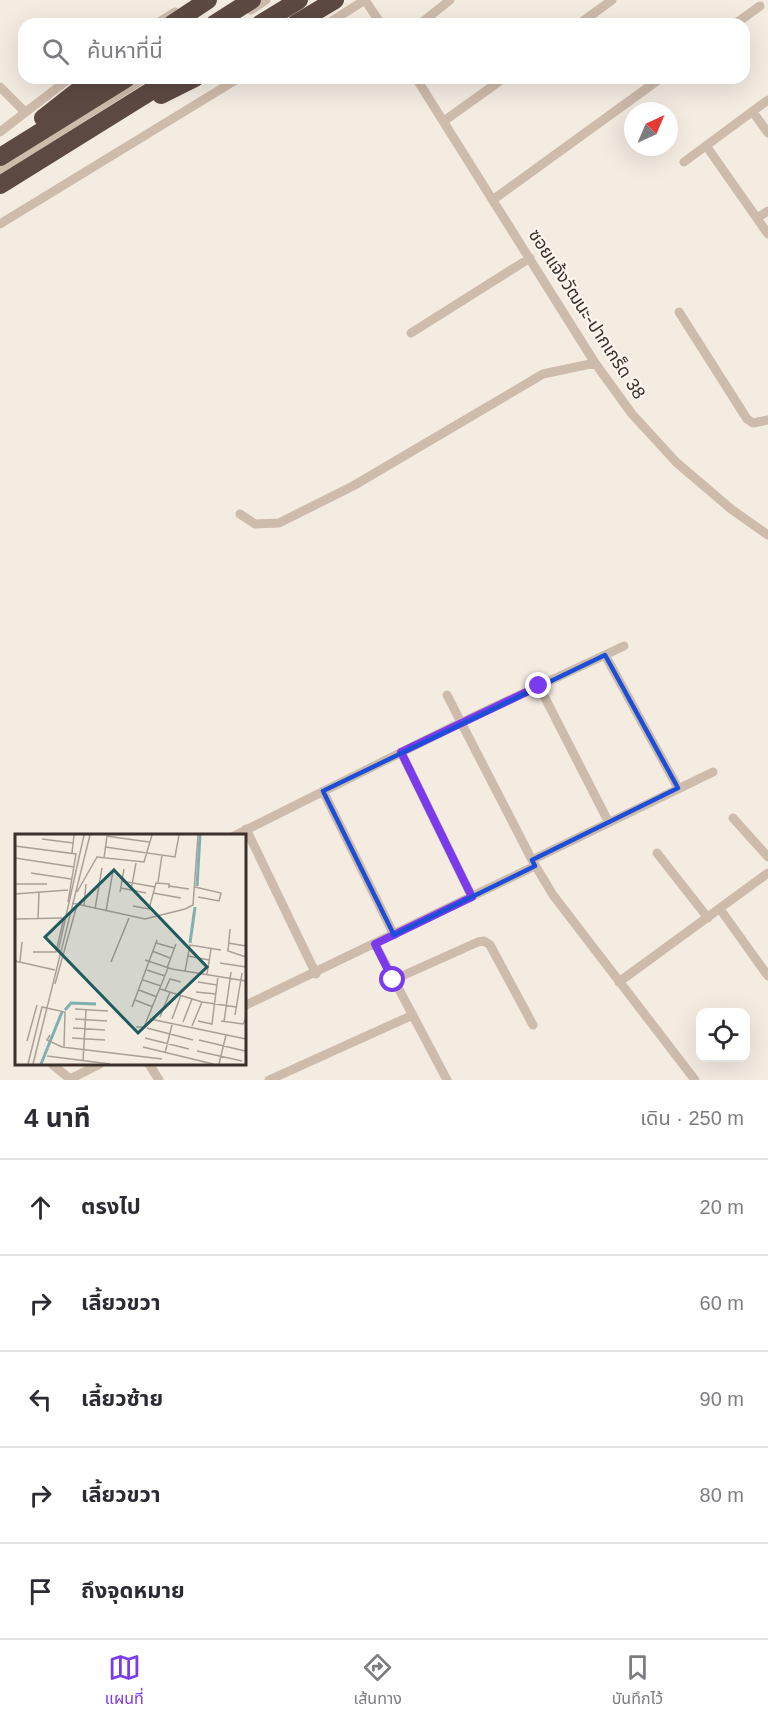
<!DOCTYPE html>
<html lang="th">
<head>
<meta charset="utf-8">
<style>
  :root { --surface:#fff; --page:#f7f7f7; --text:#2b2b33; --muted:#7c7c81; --line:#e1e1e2; --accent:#7c3aed }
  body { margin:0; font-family:Helvetica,"Noto Sans Thai",sans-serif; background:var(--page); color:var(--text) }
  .controls { position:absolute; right:18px; bottom:18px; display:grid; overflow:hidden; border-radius:12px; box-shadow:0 6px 24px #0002 }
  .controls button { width:54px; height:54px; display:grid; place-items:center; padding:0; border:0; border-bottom:2px solid var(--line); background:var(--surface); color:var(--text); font:30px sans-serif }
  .compass { position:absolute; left:624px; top:102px; width:54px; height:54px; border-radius:50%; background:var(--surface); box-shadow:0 6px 24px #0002; rotate:44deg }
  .stop { position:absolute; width:18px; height:18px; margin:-14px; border:4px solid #7c3aed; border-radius:50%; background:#fff }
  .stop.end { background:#7c3aed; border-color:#fff; box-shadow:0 2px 6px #0008 }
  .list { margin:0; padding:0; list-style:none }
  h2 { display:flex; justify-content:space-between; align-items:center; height:78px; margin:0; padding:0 24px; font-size:26px }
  h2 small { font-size:20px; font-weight:400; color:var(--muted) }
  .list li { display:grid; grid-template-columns:39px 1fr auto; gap:18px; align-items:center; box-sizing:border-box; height:96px; padding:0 24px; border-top:2px solid var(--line) }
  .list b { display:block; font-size:22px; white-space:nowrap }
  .list em { font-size:20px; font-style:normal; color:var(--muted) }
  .icon { flex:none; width:33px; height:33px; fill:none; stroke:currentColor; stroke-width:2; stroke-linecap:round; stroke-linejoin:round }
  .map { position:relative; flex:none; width:768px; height:1080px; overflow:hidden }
  .search { position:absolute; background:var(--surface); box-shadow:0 6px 24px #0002; left:18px; right:18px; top:18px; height:66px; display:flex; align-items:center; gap:15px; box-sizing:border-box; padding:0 21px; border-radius:18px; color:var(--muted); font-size:22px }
  .sheet { height:558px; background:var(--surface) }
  nav { display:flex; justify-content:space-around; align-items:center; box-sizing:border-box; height:84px; border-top:2px solid var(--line); background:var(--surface); font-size:16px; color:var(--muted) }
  nav a { display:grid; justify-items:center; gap:3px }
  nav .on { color:var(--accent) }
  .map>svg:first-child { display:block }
</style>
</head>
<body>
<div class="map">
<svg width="768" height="1080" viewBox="0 0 768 1080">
  <rect width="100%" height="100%" fill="#f4ebe1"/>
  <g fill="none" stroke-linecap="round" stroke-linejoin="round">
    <path stroke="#cdbbac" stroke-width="9" d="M365 0 381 24
      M251 10 266 0
      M156 24 175 12
      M327 24 365 0
      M420 24 450 0
      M579 24 612 0
      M735 24 760 6
      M416 78 595 363 632 414 676 462 731 509 768 535
      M0 87 25 112
      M753 112 768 133
      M444 121 504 78
      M0 132 70 78
      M707 147 768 234
      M684 162 768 100
      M0 170 145 78
      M494 199 661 78
      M757 218 768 211
      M0 224 239 78
      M679 312 747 419 753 423 768 420
      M411 333 530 258
      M240 514 255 524 279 523 353 486 543 374 595 363
      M605 655 678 788
      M539 686 608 821
      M447 695 532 860 553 895 695 1080
      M401 752 472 897
      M323 791 394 935
      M733 818 768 857
      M246 829 316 974
      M234 836 460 723 624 646
      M657 853 708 918
      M532 860 713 772
      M720 909 768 976
      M375 944 447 1080
      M393 980 478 942 484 941 490 945 533 1025
      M619 982 768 873
      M244 1006 535 866
      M52 1064 70 1079 100 1064
      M149 1064 159 1080
      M269 1080 413 1015"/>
    <path stroke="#5c4a42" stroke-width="18" d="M172 24 208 0
      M214 24 252 0
      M260 24 299 0
      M295 24 335 0
      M161 95 195 78
      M43 118 94 78
      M0 157 127 78
      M0 185 172 78"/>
  </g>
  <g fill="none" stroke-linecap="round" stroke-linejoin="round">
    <path stroke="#7c3aed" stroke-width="8" d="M393 980 375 944 472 897 401 752 539 686"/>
  </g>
  <path fill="none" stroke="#1d4ed8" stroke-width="4.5" stroke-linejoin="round" d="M605 655 678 788 532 860 535 866 394 935 323 791Z"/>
  <g text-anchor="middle" stroke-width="4.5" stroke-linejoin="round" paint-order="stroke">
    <g font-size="18" fill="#3b302b" stroke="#fbf5ee">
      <text transform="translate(587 314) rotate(57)" y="6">ซอยแจ้งวัฒนะ-ปากเกร็ด 38</text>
    </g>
  </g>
  <g transform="translate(15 834)">
    <rect width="231" height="231" fill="#f4ebe1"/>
    <path fill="none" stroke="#7fb0b2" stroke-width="3" d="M182 52 185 1M175 109 180 73M50 176 56 169 81 170M26 230 47 178"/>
    <path fill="none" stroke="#aaa098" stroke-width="1.5" d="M91 2 134 8M27 5 58 9M0 12 61 20 53 68M90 13 160 23 164 1M57 19 59 1M0 24 59 33M89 24 92 2M16 39 56 45M107 47 140 53M143 48 147 21M0 50H32M154 52 174 55M180 53 206 59 204 67 183 63M106 54 131 59M116 56 121 29M62 58 82 23 129 28 137 1M105 58 109 35M138 59 166 64M0 60 53 56M57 69 130 85 170 75 178 71 183 1M69 72 71 50M118 72 134 75 141 49 154 50V54M80 75 87 34M91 77 98 37M23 84 24 59M0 85 47 84M215 95 213 117 231 123M141 109 159 114M213 109 231 112M137 117 155 124M18 118H41L49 83M43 118 69 1M173 122 194 126M130 126 157 135 231 147M0 127 40 136M5 128 7 108M96 128 114 84M205 129 231 133M152 134 161 110M132 136 150 142M170 137 175 111 206 116M192 140 196 115M128 146 146 152M183 148 202 151M40 150 62 71M145 155 187 168 221 173M124 156 142 163M150 156 155 145 166 148M181 158 201 160M120 166 138 173M117 173 142 106M60 175 93 177M220 181 227 139M145 183 155 158M60 185 92 187M135 185 231 205M157 185 166 161M183 187 197 190 203 142M206 187 228 190 231 184M168 188 177 165M209 188 216 138M177 192 187 168M121 193H129L153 134M58 194 90 196M132 194 178 206M35 201 32 206 47 213 147 225M57 204 90 206M130 204 174 215M184 206 230 217M12 207 22 171M128 213 198 230M182 217 227 227M150 219 157 191M32 222 95 230M68 227 71 176M13 230 27 173 50 178 49 213M18 230 75 1M204 230 211 201"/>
    <path fill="#1f5a5e" fill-opacity="0.15" stroke="#1f5a5e" stroke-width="3" d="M99 36 192 133 123 199 30 103Z"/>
    <rect width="231" height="231" fill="none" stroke="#3b302b" stroke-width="3"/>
  </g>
</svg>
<div class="controls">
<button><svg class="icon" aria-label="locate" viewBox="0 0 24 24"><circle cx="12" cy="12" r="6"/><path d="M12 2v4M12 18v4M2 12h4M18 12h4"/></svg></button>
</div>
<svg class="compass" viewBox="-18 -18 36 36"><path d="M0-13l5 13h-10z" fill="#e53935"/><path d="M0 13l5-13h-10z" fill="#7c7c81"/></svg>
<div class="stop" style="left:393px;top:980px"></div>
<div class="stop end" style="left:539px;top:686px"></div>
<div class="search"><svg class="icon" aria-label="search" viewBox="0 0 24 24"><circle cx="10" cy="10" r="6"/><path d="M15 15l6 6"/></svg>ค้นหาที่นี่</div>
</div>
<section class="sheet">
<h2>4 นาที<small>เดิน · 250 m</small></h2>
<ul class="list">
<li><svg class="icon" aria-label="ahead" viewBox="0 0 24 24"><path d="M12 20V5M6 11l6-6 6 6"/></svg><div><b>ตรงไป</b></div><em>20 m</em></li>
<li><svg class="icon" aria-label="right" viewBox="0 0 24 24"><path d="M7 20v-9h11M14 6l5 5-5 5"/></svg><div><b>เลี้ยวขวา</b></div><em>60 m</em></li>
<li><svg class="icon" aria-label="left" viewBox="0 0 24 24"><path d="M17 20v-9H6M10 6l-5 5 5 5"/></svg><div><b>เลี้ยวซ้าย</b></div><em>90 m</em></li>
<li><svg class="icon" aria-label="right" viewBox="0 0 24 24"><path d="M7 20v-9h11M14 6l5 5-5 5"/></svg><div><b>เลี้ยวขวา</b></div><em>80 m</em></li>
<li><svg class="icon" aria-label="arrive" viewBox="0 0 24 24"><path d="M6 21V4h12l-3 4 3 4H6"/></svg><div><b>ถึงจุดหมาย</b></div></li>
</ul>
</section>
<nav>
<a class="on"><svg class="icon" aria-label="map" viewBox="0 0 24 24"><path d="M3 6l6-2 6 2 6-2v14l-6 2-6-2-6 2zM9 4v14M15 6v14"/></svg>แผนที่</a>
<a><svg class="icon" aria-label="directions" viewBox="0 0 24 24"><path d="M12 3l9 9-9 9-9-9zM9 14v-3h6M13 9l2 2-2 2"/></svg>เส้นทาง</a>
<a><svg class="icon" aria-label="saved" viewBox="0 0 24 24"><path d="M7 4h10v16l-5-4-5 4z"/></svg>บันทึกไว้</a>
</nav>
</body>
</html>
